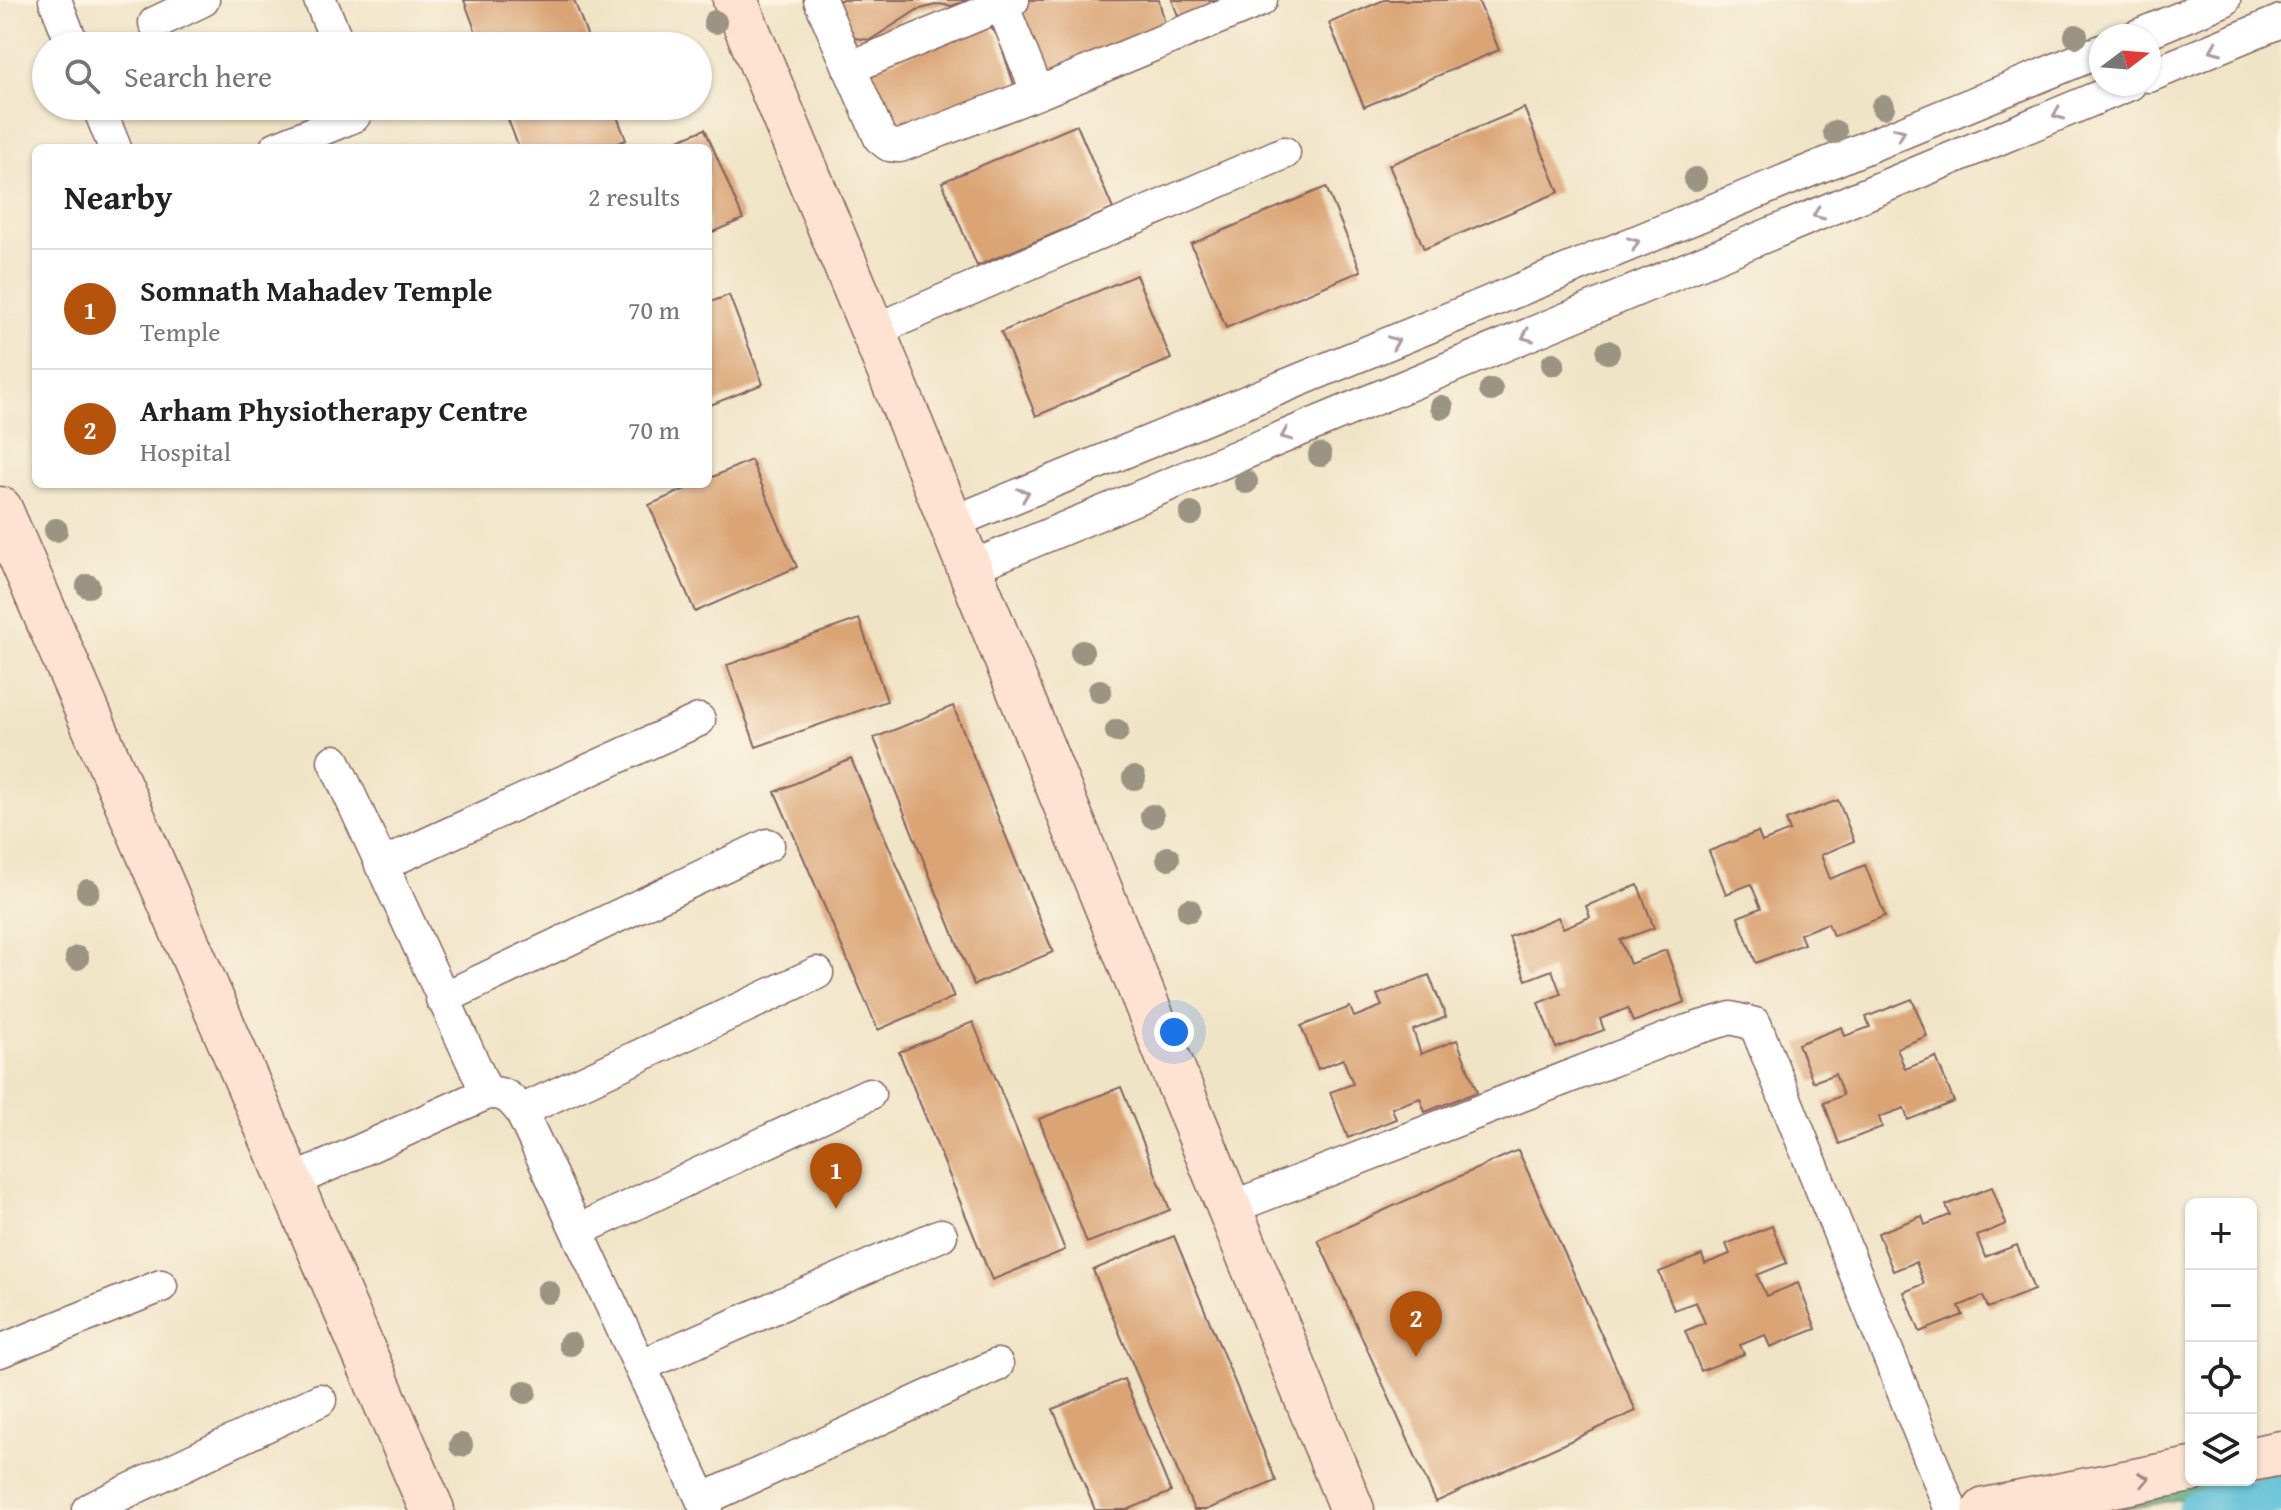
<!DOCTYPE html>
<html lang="en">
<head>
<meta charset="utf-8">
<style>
  :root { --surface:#fff; --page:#f6f6f6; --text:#222; --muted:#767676; --line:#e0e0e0; --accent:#b45309 }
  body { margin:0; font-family:"Gentium Book Plus",serif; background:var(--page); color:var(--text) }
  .controls { position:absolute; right:24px; bottom:24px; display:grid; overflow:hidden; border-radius:12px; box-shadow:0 2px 6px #0004 }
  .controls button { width:72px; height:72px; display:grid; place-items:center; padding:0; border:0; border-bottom:2px solid var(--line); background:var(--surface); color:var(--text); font:40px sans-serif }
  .compass { position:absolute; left:2089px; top:24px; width:72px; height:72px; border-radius:50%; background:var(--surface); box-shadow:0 2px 6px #0004; rotate:74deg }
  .you { position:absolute; left:1174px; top:1032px; width:28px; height:28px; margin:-20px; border:6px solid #fff; border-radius:50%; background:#1a73e8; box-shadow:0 0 0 12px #1a73e833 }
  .badge { display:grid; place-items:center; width:52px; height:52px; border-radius:50%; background:var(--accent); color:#fff; font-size:26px; font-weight:700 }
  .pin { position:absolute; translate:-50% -66px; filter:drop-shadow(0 2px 4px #0008) }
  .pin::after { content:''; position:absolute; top:42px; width:28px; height:24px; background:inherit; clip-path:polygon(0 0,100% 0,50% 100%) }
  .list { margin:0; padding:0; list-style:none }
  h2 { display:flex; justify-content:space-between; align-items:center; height:104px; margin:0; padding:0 32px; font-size:34px }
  h2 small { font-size:26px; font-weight:400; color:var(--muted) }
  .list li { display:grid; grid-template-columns:52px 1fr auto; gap:24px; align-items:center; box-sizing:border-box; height:120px; padding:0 32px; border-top:2px solid var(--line) }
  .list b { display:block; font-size:30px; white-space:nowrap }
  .list p { margin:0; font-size:26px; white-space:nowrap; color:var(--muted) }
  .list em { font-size:26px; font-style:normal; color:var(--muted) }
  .icon { flex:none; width:44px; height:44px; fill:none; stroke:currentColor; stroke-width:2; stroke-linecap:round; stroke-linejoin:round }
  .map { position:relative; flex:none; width:2281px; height:1510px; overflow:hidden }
  .search { position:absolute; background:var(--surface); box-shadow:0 2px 6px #0004; left:32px; top:32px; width:680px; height:88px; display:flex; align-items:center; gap:20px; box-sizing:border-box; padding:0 28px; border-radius:44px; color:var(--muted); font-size:30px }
  .panel { position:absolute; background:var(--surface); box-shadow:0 2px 6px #0004; left:32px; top:144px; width:680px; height:344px; border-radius:12px }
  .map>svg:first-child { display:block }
</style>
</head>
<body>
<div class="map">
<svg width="2281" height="1510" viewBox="0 0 2281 1510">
  <rect width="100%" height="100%" fill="#fcf5e5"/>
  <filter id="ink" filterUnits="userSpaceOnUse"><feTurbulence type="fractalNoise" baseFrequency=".0125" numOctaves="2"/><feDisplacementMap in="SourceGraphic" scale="16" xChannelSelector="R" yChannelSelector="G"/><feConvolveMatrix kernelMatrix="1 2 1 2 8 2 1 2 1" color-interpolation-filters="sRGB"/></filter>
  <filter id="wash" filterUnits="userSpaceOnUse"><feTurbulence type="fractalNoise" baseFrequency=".006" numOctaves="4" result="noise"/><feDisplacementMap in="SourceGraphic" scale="32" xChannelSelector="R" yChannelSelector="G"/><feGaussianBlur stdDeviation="1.8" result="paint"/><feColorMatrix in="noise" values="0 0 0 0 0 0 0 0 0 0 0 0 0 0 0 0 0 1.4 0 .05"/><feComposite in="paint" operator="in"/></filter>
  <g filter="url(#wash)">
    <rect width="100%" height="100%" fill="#f0e4c6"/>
    <path fill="#5cae7b" stroke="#536653" stroke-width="2" d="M2281 1465V1480L2122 1510H2056L2208 1480H2251Z"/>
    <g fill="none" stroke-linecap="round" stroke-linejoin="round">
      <path stroke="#59bed7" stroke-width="40" d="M2198 1510 2281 1494"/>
    </g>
    <g id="blocks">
      <path fill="#daa474" d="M464 0H574L591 46H481Z
        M830 0H968L952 6 939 4 917 10 870 40 847 37Z
        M1026 0H1159L1165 24 1065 76 1042 73 1012 6Z
        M1172 0H1235L1179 18Z
        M1384 0H1478L1499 50 1364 107 1329 23Z
        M990 27 998 36 1015 88 892 137 862 71Z
        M503 106H613L626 140 605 148H519Z
        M1524 108 1559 192 1424 249 1389 165Z
        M1077 125 1113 209 977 266 942 182Z
        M705 129 743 219 708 234V148H659Z
        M1326 187 1361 271 1226 328 1191 244Z
        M1136 275 1171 359 1036 416 1001 332Z
        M729 295 763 384 708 406V303Z
        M751 460 797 567 695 612 649 505 697 484H708V479Z
        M859 619 887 701 756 747 727 665Z
        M953 706 1053 952 974 985 874 738Z
        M851 759 954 997 878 1030 775 792Z
        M1838 800 1854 841 1821 855 1830 879 1865 865 1885 916 1833 936 1828 923 1800 934 1804 944 1756 963 1738 917 1761 908 1751 884 1726 894 1709 851 1758 832 1762 842 1790 831 1786 820Z
        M1638 885 1654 928 1620 940 1630 964 1666 950 1685 1002 1633 1022 1628 1008 1600 1019 1604 1030 1556 1048 1538 1003 1561 994 1552 970 1526 980 1509 937 1558 917 1563 928 1590 917 1586 906Z
        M1429 975 1446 1017 1413 1030 1421 1054 1457 1040 1477 1092 1425 1112 1420 1098 1392 1108 1396 1119 1348 1138 1330 1092 1353 1084 1343 1059 1318 1069 1301 1026 1350 1007 1354 1017 1382 1006 1377 995Z
        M1912 999 1927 1036 1897 1048 1905 1069 1936 1057 1954 1102 1908 1120 1904 1108 1879 1117 1882 1127 1839 1144 1824 1103 1843 1095 1835 1074 1813 1082 1798 1044 1842 1027 1845 1036 1870 1027 1866 1017Z
        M973 1022 1065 1250 992 1280 899 1052Z
        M1121 1087 1170 1210 1087 1243 1039 1119Z
        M1518 1150 1636 1411 1436 1502 1318 1240Z
        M1992 1187 2006 1224 1977 1236 1985 1257 2017 1245 2034 1290 1988 1308 1983 1296 1959 1306 1963 1315 1920 1332 1904 1292 1924 1284 1916 1262 1893 1271 1878 1233 1922 1216 1925 1225 1950 1215 1946 1205Z
        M1772 1226 1787 1263 1757 1275 1766 1296 1798 1283 1816 1329 1770 1347 1765 1335 1740 1345 1744 1354 1701 1371 1685 1331 1705 1323 1696 1302 1674 1310 1659 1272 1702 1255 1705 1264 1730 1254 1726 1244Z
        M1174 1236 1276 1481 1206 1510H1194L1093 1270Z
        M1124 1379 1171 1492 1127 1510H1095L1053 1409Z"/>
    </g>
  </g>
  <g filter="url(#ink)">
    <use href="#blocks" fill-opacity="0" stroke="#846461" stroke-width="2"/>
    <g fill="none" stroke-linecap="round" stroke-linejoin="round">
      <g stroke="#846461" stroke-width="35">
        <path id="street" d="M55 0 73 46
          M320 0 339 46
          M820 0 880 138 889 145 900 146 1038 93 1261 0
          M1000 0 1038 93
          M155 23 203 0
          M2137 36 2224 0
          M849 68 1013 0
          M2149 76 2281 21
          M98 106 115 148
          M276 148 354 116 359 106
          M873 331 1284 153
          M951 523 2101 51
          M969 568 2130 84
          M334 761 487 1093
          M381 865 699 720
          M442 999 768 845
          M521 1111 817 973
          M291 1182 487 1093C504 1092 510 1097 521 1111L577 1231 869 1094
          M1230 1208 1687 1031 1731 1018 1755 1024 1951 1510
          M577 1231 640 1366
          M0 1351 161 1286
          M702 1500 997 1365
          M88 1510 320 1400
          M707 1510 640 1366 941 1235"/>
      </g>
      <g stroke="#846461" stroke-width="47">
        <path id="secondary" d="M735 0 873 331 1352 1510
          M0 509 432 1510
          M2251 1459 2281 1453
          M1985 1510 2191 1470"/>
      </g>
      <use href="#street" stroke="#fff" stroke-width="32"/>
      <use href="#secondary" stroke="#fee3d2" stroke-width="44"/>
    </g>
    <g fill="#9b9482">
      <circle cx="715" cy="22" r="12"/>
      <circle cx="2076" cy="36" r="12"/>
      <circle cx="1883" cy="107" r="12"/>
      <circle cx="1835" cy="132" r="12"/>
      <circle cx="1695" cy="179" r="12"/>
      <circle cx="1608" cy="352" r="12"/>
      <circle cx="1553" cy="364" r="12"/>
      <circle cx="1491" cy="390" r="12"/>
      <circle cx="1442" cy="407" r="12"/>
      <circle cx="1320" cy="455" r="12"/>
      <circle cx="1246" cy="482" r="12"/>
      <circle cx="1191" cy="514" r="12"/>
      <circle cx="56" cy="530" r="12"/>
      <circle cx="88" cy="586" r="12"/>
      <circle cx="1082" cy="652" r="12"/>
      <circle cx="1100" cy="691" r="12"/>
      <circle cx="1117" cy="731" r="12"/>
      <circle cx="1134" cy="778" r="12"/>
      <circle cx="1152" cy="816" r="12"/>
      <circle cx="1168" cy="858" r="12"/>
      <circle cx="88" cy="891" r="12"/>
      <circle cx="1189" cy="910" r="12"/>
      <circle cx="77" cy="958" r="12"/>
      <circle cx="548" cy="1292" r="12"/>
      <circle cx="570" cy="1344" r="12"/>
      <circle cx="525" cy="1392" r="12"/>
      <circle cx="461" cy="1445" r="12"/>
    </g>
    <defs><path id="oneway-chevron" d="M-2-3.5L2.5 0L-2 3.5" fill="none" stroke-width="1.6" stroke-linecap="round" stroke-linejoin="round" transform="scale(2)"/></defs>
    <g stroke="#ae9aa0">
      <use href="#oneway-chevron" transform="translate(2215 49) rotate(157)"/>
      <use href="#oneway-chevron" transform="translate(2058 114) rotate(157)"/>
      <use href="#oneway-chevron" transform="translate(1900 133) rotate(-22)"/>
      <use href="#oneway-chevron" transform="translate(1818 214) rotate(157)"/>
      <use href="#oneway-chevron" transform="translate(1634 243) rotate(-22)"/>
      <use href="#oneway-chevron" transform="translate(1527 336) rotate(157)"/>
      <use href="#oneway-chevron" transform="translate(1394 342) rotate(-22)"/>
      <use href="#oneway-chevron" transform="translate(1286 435) rotate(157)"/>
      <use href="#oneway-chevron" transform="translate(1024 494) rotate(-22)"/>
    </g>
    <use stroke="#a4817e" href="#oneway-chevron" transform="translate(2144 1479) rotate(-11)"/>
  </g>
</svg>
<div class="controls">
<button>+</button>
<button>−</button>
<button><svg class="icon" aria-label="locate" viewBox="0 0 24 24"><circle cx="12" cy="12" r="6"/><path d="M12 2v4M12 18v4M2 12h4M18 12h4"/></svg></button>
<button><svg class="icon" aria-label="layers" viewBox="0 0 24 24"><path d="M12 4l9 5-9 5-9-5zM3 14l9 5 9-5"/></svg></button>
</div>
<svg class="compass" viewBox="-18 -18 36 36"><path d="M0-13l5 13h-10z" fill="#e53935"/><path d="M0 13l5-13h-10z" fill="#767676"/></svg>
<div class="you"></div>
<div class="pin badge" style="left:836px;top:1209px">1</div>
<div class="pin badge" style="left:1416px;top:1357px">2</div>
<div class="search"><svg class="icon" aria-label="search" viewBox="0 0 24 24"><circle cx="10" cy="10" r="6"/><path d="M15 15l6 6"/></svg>Search here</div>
<section class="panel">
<h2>Nearby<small>2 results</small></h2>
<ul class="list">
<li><span class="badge">1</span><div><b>Somnath Mahadev Temple</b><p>Temple</p></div><em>70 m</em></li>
<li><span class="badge">2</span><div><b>Arham Physiotherapy Centre</b><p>Hospital</p></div><em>70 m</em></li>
</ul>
</section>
</div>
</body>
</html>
